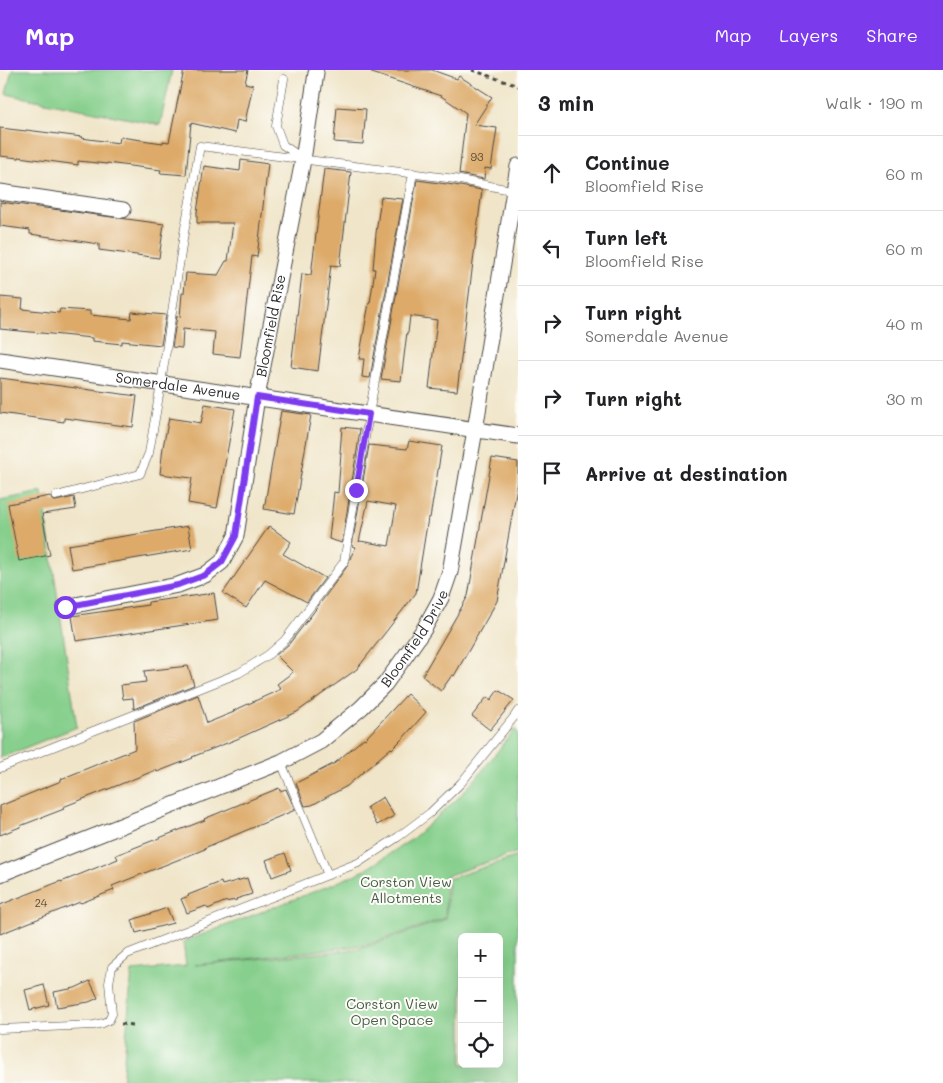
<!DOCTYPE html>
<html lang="en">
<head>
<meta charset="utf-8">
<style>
  :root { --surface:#fff; --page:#f2f2f2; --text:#202124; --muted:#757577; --line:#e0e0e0; --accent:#7c3aed }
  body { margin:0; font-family:Mali,sans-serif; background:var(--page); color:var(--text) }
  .controls { position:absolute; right:15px; bottom:15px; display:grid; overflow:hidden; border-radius:8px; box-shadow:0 5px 20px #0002 }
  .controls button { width:45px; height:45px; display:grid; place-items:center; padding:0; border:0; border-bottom:1px solid var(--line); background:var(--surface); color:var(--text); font:25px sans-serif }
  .stop { position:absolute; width:15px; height:15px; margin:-11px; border:4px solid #7c3aed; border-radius:50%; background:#fff }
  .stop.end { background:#7c3aed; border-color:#fff; box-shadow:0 1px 5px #0008 }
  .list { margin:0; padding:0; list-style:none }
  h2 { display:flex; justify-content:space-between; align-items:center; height:65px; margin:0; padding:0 20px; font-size:21px }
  h2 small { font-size:16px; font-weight:400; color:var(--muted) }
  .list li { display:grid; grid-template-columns:32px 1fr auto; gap:15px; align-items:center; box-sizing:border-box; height:75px; padding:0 20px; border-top:1px solid var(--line) }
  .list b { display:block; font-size:19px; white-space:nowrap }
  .list p { margin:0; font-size:16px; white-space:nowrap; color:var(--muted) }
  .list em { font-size:16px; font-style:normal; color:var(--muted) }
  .icon { flex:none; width:28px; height:28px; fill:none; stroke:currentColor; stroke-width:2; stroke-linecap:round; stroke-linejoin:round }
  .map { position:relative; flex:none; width:518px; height:1013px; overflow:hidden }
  header { display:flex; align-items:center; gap:30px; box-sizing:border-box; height:70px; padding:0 25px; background:var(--accent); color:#fff }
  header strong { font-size:24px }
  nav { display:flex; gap:28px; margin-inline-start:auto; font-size:18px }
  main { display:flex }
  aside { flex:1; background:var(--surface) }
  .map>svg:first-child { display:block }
</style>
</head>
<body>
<header>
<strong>Map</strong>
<nav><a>Map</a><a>Layers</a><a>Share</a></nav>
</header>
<main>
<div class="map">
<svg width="518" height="1013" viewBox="0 0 518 1013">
  <rect width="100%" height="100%" fill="#fdfcf7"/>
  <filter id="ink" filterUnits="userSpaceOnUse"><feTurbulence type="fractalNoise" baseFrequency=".02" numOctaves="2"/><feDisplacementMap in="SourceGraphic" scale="10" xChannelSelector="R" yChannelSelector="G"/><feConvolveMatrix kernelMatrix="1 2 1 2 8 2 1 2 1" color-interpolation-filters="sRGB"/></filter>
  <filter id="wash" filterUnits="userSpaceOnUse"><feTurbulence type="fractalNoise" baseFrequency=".0096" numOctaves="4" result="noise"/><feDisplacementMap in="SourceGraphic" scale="20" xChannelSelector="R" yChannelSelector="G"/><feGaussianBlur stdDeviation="1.12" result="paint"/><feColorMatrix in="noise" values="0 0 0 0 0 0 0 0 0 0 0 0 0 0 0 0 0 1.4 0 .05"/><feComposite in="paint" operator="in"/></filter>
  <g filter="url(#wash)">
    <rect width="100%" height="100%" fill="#f0e5c9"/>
    <path fill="#86cf8c" stroke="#587d5c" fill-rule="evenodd" d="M12 0H172L160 55 6 24Z
      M42 422 77 657 0 688V430Z
      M515 659 518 663V782L446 806 445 848 367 875 195 895 349 880 366 877 446 849 448 809 518 786V1013H122L132 901 186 896 183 872 331 815 365 800 412 769 456 730 478 706ZM462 867H499V994H462Z"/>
    <g id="blocks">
      <path fill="#ddaa69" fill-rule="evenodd" d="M184 0H248L245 13 253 15 245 52 237 50 235 63 191 53 186 105 160 103 161 100 107 93V94L78 91V95L19 87V88L0 86V58L26 61V60L82 67 81 68 119 73 120 67 163 73V71L169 72Z
        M372 0H432L457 9 459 6 492 27 474 55 497 58 491 99 485 98 484 109 459 104 466 43 441 26 372 3Z
        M337 37 366 39 363 74 334 72Z
        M241 90 268 94 257 187 252 186 240 287 213 284 215 262 183 259 182 278 172 277 177 246 180 247 182 223H184L186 203 218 205 226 191H228L233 153H197V142L204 96 240 101Z
        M324 99 351 102 340 196 331 195 318 301 291 297 302 204 311 205Z
        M417 110 454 115 482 120 457 321 429 318 437 250 410 246 408 263 407 262 401 311 381 309Z
        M381 127 403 129 370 308 362 307 364 289H359L369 233H370L375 199H373L376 163Z
        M0 132 164 154 159 188 99 180V174L30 164V160L0 156Z
        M0 227 23 229 22 239 59 243 60 239 90 241V245L131 249 132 242 166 245 161 275 122 271V274L92 271V268L0 259Z
        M0 308 137 326 133 357 64 348V352L0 343Z
        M205 334 235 339 217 438 188 433 192 408 160 404 163 377 169 348 201 353Z
        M281 341 311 345 294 444 264 439Z
        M342 357 360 359 358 374 342 473 329 469 334 422 338 423 341 383H340Z
        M409 371 442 376 430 448H428L416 523 357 599 297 642 237 669 192 687 193 688 157 702 156 700 106 720 63 737 64 739 20 756V757L0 765V736L61 711V709L135 679 134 651 198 625 207 653 234 642 233 641 281 619 277 614 293 602 276 585 289 574 313 543 348 495 351 486 356 477 352 476 369 375 407 379ZM368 431 396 436 389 476 360 471 359 472Z
        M492 388 518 392V412L497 531 454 606 452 605 441 621 422 606 468 526Z
        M50 426 52 430 55 431 74 427 76 439 42 444 50 485 19 491 8 434Z
        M188 456 192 479 72 499 68 475Z
        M269 456 291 472 283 484 325 508 307 532 265 510 246 538 223 523Z
        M214 523 218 550 76 571 72 546 148 535V532Z
        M188 596 194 615 134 639 133 628 123 629 121 615 146 612 144 601Z
        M498 620 514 630 490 660 472 646 487 627 491 630Z
        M407 624 426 642 404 667 392 679 391 678 347 716 312 735 305 736 296 713 335 693 364 668 365 669Z
        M279 718 280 721 286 719 295 740 204 778 205 779 112 816 114 820 81 833 80 832 0 864V835L61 811V812L118 789 116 785 205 750 204 749Z
        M383 727 394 746 377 755 367 737Z
        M285 783 291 800 272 807 266 790Z
        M247 808 252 824 236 829 237 830 224 832 208 839 206 836 187 843 181 829 189 826 188 825 221 812 222 815Z
        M167 838 173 853 136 863 132 850Z
        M90 911 98 928 89 932 57 937 54 922 75 918Z
        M44 915 49 935 30 940 25 920Z"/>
    </g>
  </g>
  <g filter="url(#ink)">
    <use href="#blocks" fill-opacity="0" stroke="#494743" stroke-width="1"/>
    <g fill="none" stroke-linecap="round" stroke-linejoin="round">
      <g stroke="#494743" stroke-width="9">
        <path id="service" d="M284 9 276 56 283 75 302 88
          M56 426 140 404 149 383 161 314 184 163 200 76 455 109 516 121
          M281 692 328 805
          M0 698 239 603 268 585 285 570 344 492 369 344 413 103
          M0 959 94 955 103 953 109 950 112 944 109 913 112 897 127 884 358 793 398 767 430 743 461 713 514 647 518 641"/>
      </g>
      <g stroke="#494743" stroke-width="17">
        <g id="minor">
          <path d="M0 122 123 140"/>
          <path id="s1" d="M0 290 518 366"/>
          <path id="s2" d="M65 537 178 515 205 505 222 492 236 466 257 327 303 90 316 3"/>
          <path id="s3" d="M0 804 281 692 321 671 361 638 385 614 406 585 424 559 441 528 450 502 475 360 518 96"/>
        </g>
      </g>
      <path stroke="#494743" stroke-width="3" stroke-dasharray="4 4" stroke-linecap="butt" d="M472 0 518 16
        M121 954 134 955"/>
      <use href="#service" stroke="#fff" stroke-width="8"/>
      <use href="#minor" stroke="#fff" stroke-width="15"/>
    </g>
  </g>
  <g fill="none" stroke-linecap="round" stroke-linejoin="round" filter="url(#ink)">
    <path stroke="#7c3aed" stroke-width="6" d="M65 537 178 515 205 505 222 492 236 466 257 327 369 344 356 420"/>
  </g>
  <g text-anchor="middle" stroke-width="4" stroke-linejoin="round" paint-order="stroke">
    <g font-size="11" fill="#584b3a">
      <text x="477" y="91">93</text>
      <text x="41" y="837">24</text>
    </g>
    <g font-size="14" fill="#2b2b2b" stroke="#fdfcf7">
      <text dy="5" stroke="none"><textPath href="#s2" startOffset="408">Bloomfield Rise</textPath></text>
      <text dy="5" stroke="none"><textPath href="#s1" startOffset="180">Somerdale Avenue</textPath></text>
      <text dy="5" stroke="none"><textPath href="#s3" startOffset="488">Bloomfield Drive</textPath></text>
    </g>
    <g font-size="14" fill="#465c48" stroke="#fdfcf7">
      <text x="406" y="817">Corston View<tspan x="406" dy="16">Allotments</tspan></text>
      <text x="392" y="939">Corston View<tspan x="392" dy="16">Open Space</tspan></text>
    </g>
  </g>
</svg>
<div class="controls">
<button>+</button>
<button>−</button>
<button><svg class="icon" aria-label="locate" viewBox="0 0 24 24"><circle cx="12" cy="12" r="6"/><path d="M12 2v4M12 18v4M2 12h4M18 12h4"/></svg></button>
</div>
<div class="stop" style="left:65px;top:537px"></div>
<div class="stop end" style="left:356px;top:420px"></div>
</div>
<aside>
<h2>3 min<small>Walk · 190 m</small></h2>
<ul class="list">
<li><svg class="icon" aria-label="ahead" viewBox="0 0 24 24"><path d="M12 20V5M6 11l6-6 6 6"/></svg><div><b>Continue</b><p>Bloomfield Rise</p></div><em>60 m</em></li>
<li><svg class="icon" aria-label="left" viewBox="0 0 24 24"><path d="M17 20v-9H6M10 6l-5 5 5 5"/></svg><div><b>Turn left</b><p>Bloomfield Rise</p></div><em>60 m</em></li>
<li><svg class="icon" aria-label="right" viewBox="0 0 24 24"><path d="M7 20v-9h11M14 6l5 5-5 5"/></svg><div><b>Turn right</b><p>Somerdale Avenue</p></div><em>40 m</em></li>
<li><svg class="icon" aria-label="right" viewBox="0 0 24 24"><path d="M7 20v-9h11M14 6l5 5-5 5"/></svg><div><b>Turn right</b></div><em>30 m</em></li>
<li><svg class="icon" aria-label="arrive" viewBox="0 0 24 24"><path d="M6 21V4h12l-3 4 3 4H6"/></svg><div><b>Arrive at destination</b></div></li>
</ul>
</aside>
</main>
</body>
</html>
